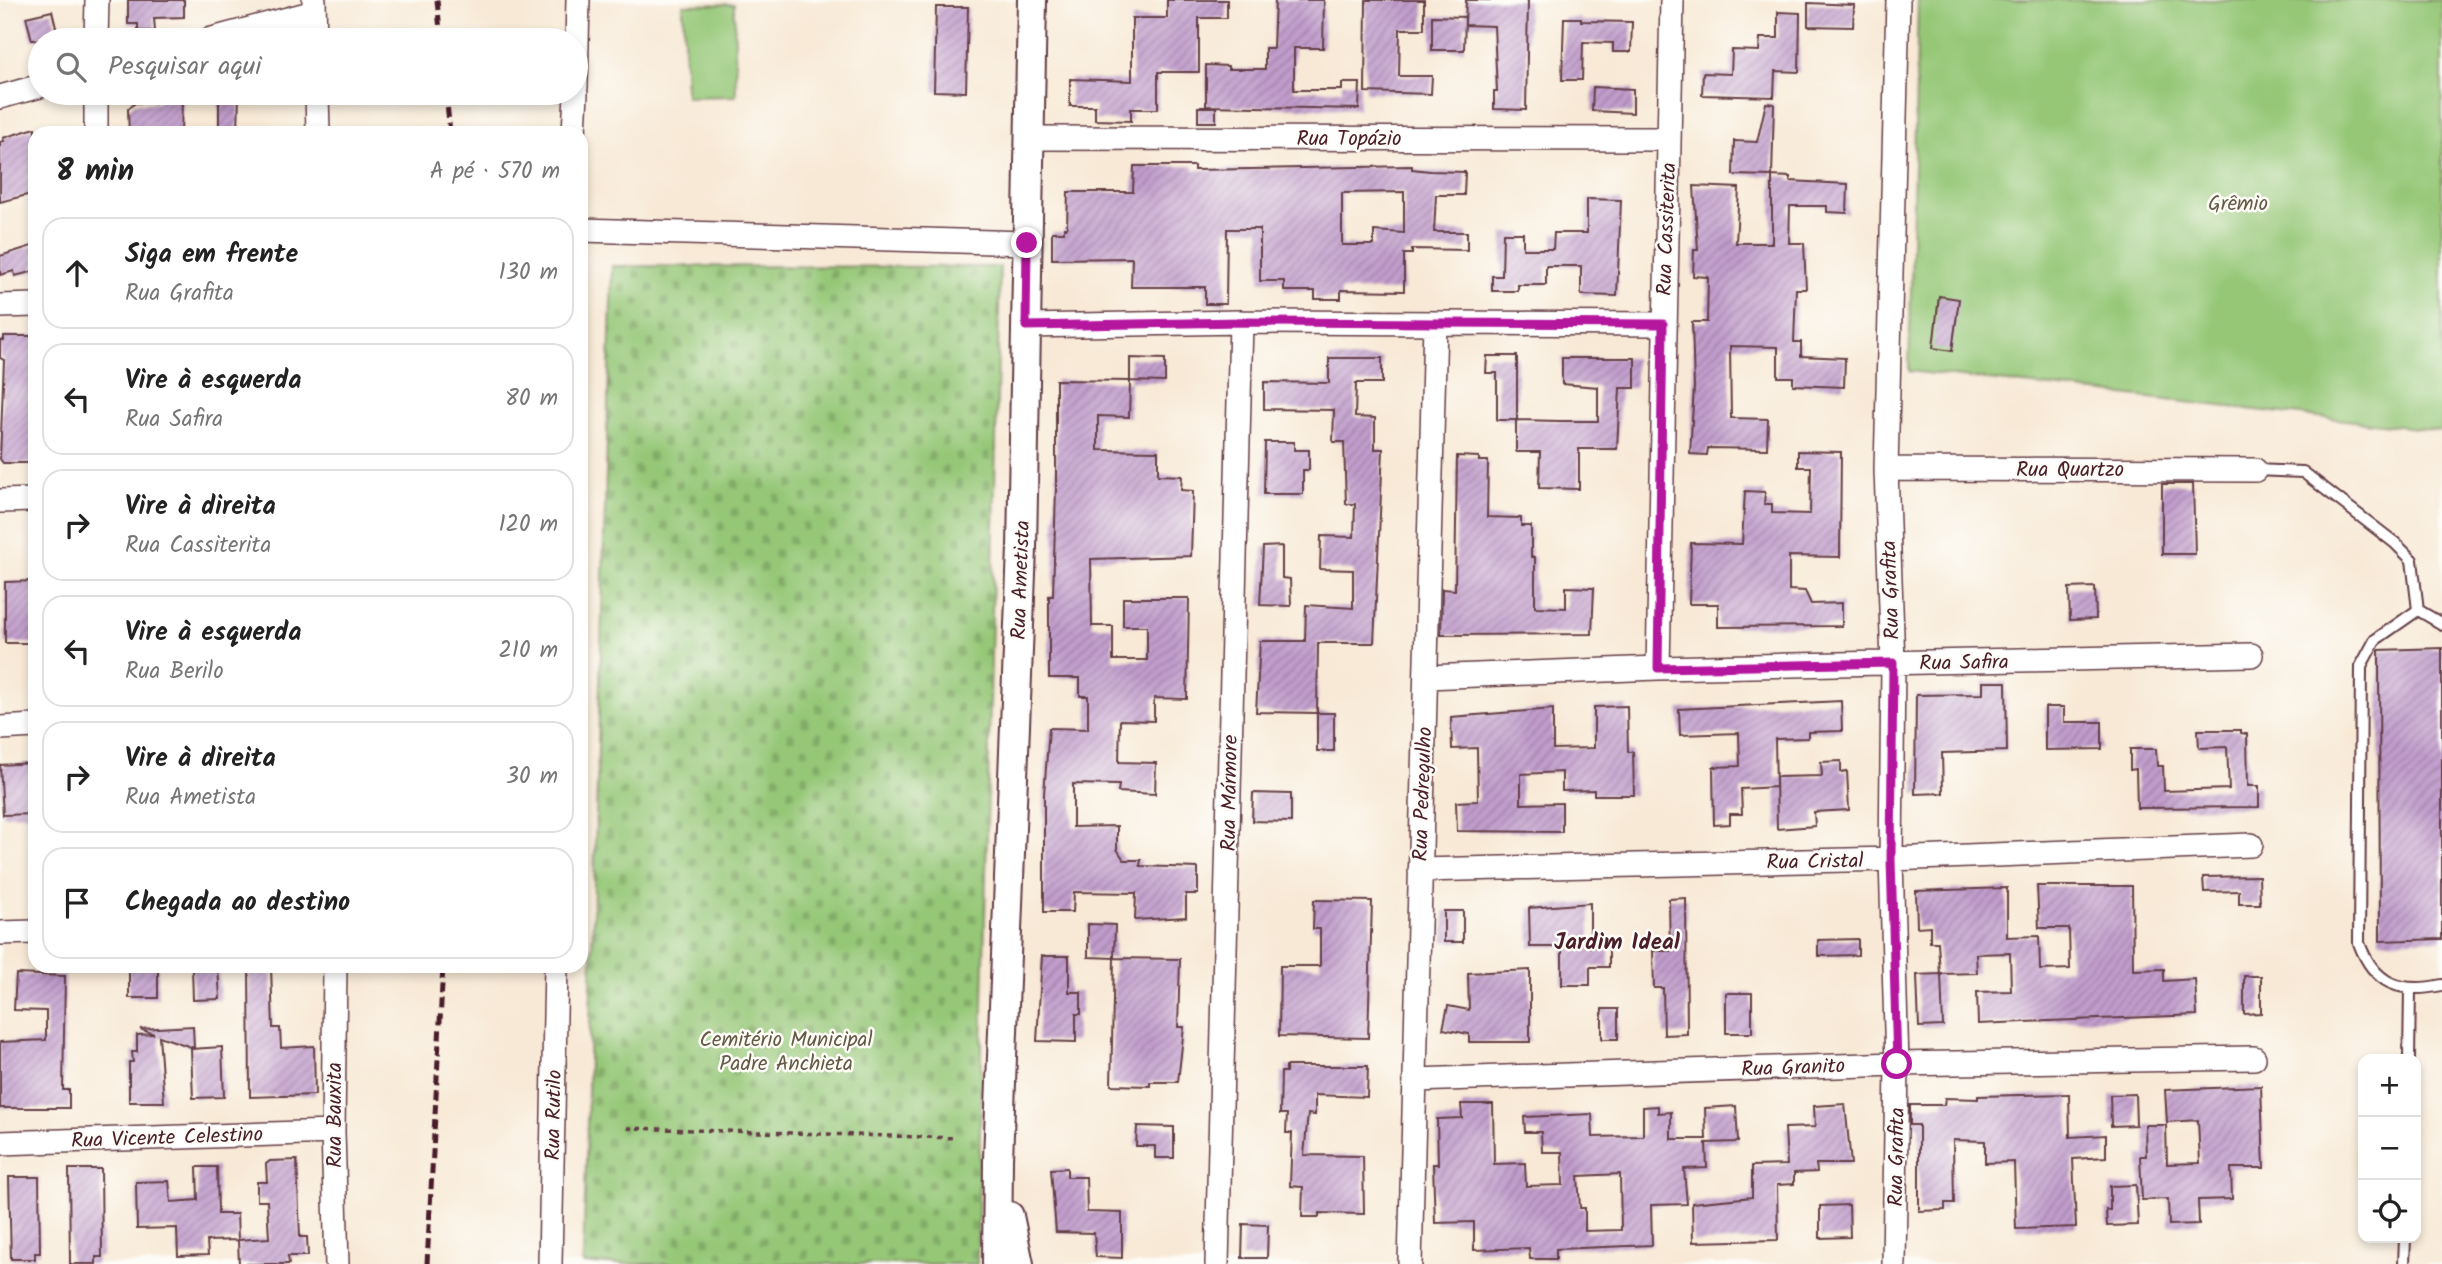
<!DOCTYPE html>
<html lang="pt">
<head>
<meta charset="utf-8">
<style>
  :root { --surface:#fff; --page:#f6f6f6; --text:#222; --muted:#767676; --line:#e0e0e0 }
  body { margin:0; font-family:Kalam,sans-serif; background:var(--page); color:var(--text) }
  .controls { position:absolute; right:21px; bottom:21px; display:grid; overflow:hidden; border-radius:14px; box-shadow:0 4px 10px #0003 }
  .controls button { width:63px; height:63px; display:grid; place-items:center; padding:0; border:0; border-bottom:2px solid var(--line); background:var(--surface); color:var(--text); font:35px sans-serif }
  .stop { position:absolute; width:21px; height:21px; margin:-16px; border:5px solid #b5179e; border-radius:50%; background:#fff }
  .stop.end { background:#b5179e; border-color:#fff; box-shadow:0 2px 7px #0008 }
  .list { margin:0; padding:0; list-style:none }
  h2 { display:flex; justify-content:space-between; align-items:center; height:91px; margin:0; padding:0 28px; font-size:30px }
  h2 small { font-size:23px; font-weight:400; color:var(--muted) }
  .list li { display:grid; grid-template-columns:46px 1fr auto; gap:21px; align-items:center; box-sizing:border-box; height:112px; margin:0 14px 14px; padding:0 14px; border:2px solid var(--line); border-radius:21px }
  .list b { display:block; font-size:26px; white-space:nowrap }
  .list p { margin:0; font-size:23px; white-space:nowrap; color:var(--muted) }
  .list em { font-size:23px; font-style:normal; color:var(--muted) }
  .icon { flex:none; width:38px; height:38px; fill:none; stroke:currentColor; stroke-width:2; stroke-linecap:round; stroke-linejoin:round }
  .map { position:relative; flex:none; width:2442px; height:1264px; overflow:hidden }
  .search { position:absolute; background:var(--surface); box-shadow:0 4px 10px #0003; left:28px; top:28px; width:560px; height:77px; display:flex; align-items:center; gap:18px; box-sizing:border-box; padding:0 24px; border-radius:38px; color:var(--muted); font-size:26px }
  .panel { position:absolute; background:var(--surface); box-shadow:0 4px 10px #0003; left:28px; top:126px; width:560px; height:847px; border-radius:21px }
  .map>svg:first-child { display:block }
</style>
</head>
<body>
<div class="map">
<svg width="2442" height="1264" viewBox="0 0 2442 1264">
  <defs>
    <pattern id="cemetery-stones" width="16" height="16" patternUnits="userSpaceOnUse" patternTransform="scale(1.75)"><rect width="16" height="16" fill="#95c777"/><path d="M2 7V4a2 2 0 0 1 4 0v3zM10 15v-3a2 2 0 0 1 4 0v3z" fill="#82aa67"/></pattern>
    <pattern id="building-hatch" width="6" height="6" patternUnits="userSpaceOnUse" patternTransform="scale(1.75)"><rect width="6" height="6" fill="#c19dcc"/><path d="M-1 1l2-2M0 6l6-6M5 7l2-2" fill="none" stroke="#9f7fa6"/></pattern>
  </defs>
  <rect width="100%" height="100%" fill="#fdfcf7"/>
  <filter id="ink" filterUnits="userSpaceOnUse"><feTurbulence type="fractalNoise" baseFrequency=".0143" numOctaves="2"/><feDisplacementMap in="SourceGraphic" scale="14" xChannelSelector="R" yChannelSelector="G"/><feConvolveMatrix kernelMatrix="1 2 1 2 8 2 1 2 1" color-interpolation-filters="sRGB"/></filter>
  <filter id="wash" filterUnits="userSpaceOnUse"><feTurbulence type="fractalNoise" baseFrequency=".00686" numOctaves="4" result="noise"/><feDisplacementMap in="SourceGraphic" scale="28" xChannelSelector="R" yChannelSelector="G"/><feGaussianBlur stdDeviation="1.57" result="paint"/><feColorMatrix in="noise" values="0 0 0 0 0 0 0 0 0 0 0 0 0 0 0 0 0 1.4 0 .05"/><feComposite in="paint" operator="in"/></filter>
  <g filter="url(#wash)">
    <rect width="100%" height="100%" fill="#f8e9d6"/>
    <path fill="#95c777" stroke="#707351" stroke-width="2" d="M1918 0H2442V431L1909 371Z
      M734 4 736 96 686 97 683 5Z"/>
    <path fill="url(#cemetery-stones)" stroke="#707351" stroke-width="2" d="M612 266 1000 267 977 1264H583Z"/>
    <g id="blocks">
      <path fill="url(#building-hatch)" fill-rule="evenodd" d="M128 0H184V17L154 18 155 31H138V24H128Z
        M1167 0H1227V18H1199V72H1158V109H1131V121L1095 120V106H1070V79L1132 81V18H1167Z
        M1275 0H1324L1323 48H1294V90H1342V83H1360L1359 109 1206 106V65L1228 66V69H1265V48H1273Z
        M1366 0H1424V29H1400L1399 76H1432L1431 94 1365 92Z
        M1466 0H1528L1526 110 1494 109V91H1497L1494 26 1465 25Z
        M1808 3 1854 5 1853 27 1808 26Z
        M936 7H968L966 92 934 91Z
        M52 11 59 40H32L26 17Z
        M1778 12 1800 13 1799 72 1775 71 1774 97 1702 95 1703 73 1731 74 1732 50 1759 51 1760 38H1778Z
        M1432 16 1465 17 1464 50H1432Z
        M1564 18H1581V21L1632 22 1631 52H1613V43L1583 42 1582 80H1562Z
        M1593 87 1633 89V113L1592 111Z
        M219 93H239L238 133H219Z
        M158 99H182L181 133H129L128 109 135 103H158Z
        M1766 103 1774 104 1772 176 1733 175 1734 141 1757 142Z
        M1198 107H1216V122H1198Z
        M35 128V193L0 202V142L4 141 3 138Z
        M1134 166H1194V170L1412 166V169L1430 171 1465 172 1464 195H1436L1434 232H1467V250L1412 249V254H1404V291L1341 290V299H1315V291H1284V281H1260V229H1227L1226 304H1205V287H1131L1132 258 1052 259V232H1064V228H1067L1068 192H1133ZM1404 192V233L1374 231V245H1342V193Z
        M1772 176 1790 177V181L1848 184 1847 213 1827 212V206H1790L1789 243H1804L1806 289H1796L1794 342H1801V356L1845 358 1844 387 1793 385V377H1778V347L1730 346 1731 418 1768 419 1767 449 1708 448 1707 455 1690 454 1694 387 1692 322H1707L1708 277 1693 276 1694 250H1698L1694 186 1739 188 1736 243H1772Z
        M1587 199 1621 200 1617 296 1581 295V266H1546V285H1518V291H1492V276H1502L1503 233H1523V249H1553L1554 233H1587Z
        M35 245V271L15 276 14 271 0 275V256Z
        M1939 296 1959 299 1952 351 1933 348Z
        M4 336H35L33 463H3L0 459 4 360 0 358V340H4Z
        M1487 356H1517V420L1560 421H1598V387L1562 384V358H1635V388H1620L1617 449H1579V489L1539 488 1540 452H1516V420H1497V373H1486Z
        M1130 358 1165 359V382L1130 381Z
        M1329 358H1382V383H1356L1355 417 1375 418V449H1383L1374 643H1318L1317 713H1334V751H1317V713L1256 712 1260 641H1305L1306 605 1353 608V570L1320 569 1321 536 1354 537 1355 504H1346L1344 442H1333L1334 410 1264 409V382L1329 383Z
        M1056 380 1130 381 1129 417 1098 416V450L1158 451V475L1182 476 1181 490 1193 491 1191 556 1091 559 1092 626H1113V660H1147V626H1123V598H1189L1187 699 1154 698V721L1120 720 1119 762 1156 763 1155 794 1118 792 1119 785 1073 784V827L1117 826V849L1124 860H1141L1140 866 1198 868V894H1186V917L1135 920 1136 893 1074 892 1073 912H1044V794L1049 728 1088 729V696H1080V678H1049V596H1053L1056 488Z
        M1265 442H1294V450H1309V470H1303V494H1264Z
        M1798 451 1841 452 1840 557 1789 556V590L1805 591 1811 604 1842 603V626L1718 627V604H1689L1691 543 1742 544 1745 491 1765 492 1764 504H1772V513L1810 514 1811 467H1798Z
        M1457 456 1479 457V461H1488L1487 517 1521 518V526H1531V557H1535V607L1566 608V587L1594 588 1592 634 1441 635 1442 589 1455 590Z
        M2162 484H2193L2195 554H2162Z
        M1282 546V578L1290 579 1291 606 1260 605 1263 547Z
        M35 581 33 643H5V582Z
        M2095 587 2096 619 2070 620 2069 588Z
        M2442 648V939L2380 941 2379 650Z
        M1983 682H2006L2007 751 1942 753 1943 793 1915 794 1916 695 1983 694Z
        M1841 701 1842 731 1808 732V738L1775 739 1776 787 1741 789 1742 814H1730V824L1714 825 1713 767 1740 766 1739 733 1680 735 1679 709Z
        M1627 706 1628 752H1633L1634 795H1594V790L1562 791V772L1521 774V804L1562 803V832L1457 831 1456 802 1478 801 1477 748 1452 749 1451 717 1553 709V749L1594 748V707Z
        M2045 707H2064V722H2102V749L2045 750Z
        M2198 730H2241V733L2247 734 2248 786H2259V807L2137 808 2136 769 2130 770V749H2156L2157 766H2163L2164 791 2229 789 2227 747 2199 748Z
        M1841 761V772L1847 771 1849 810 1814 812 1815 826 1777 829 1776 777 1822 776 1821 762Z
        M32 763 34 814 3 815 0 765Z
        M1253 793 1291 794V822L1252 821Z
        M2259 876 2260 904H2239V891L2204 892 2203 877Z
        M2037 886H2132L2133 970 2164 969V981L2195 979 2197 1015 1978 1024 1977 992 2011 991 2010 953 1976 954 1977 973 1941 974 1943 1026 1919 1027 1917 975 1940 974 1938 942H1930V926L1917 927 1916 891 2007 888V937L2039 936 2040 970 2070 969 2069 928H2039Z
        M1686 898 1687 1034 1664 1035 1663 988H1654L1653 951H1670L1669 899Z
        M1314 900 1372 901 1368 1038 1279 1036 1280 966H1320V929H1313Z
        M1590 903V947H1609V967H1590V985H1562V947H1530L1529 908Z
        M1444 911H1463V942H1444Z
        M1088 924 1115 925 1114 958 1088 957Z
        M1858 939V955L1818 956V940Z
        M1042 956H1069V992H1081V1014H1076V1042L1037 1041Z
        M1114 958 1180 959 1178 1027H1184L1178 1082H1150V1086L1111 1085Z
        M129 966H158V998H129Z
        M218 966 220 999 193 1000 192 967Z
        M249 966H271L273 1028H280L281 1048 314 1046 315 1095 250 1097Z
        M1530 970V1042H1469V1034L1443 1029 1448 1006 1469 1010 1468 973Z
        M16 974 65 976 63 1090H69V1108H0V1042L46 1040V1011L14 1010Z
        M2244 976H2261V1013L2244 1014Z
        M1726 993H1752V1033H1726Z
        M1602 1009H1618V1039H1602Z
        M193 1026 194 1048 159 1036 164 1102H129V1062H133L132 1052H137V1035L154 1034 140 1029Z
        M222 1047 224 1097 193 1098 191 1049Z
        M1286 1066H1368L1367 1097 1315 1095V1115L1308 1114 1304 1155 1363 1156 1364 1214 1319 1213V1217H1302L1303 1187 1290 1186 1292 1133H1286L1287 1114H1280L1281 1072H1286Z
        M2261 1086 2264 1168H2231L2232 1199 2198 1200 2199 1224 2169 1225 2168 1199 2142 1200 2140 1156H2146L2145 1125H2166L2167 1164 2200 1163 2198 1120 2167 1122 2165 1090Z
        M2069 1094 2070 1137 2106 1135V1157L2073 1159 2076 1227 2016 1229 2014 1162 1985 1163V1141L1953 1140 1954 1203H1945V1210L1919 1211V1125H1910V1105H1944L1945 1098 1978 1099V1096Z
        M2135 1094 2136 1125 2111 1126 2110 1095Z
        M1461 1104H1493L1494 1164 1525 1163 1526 1186 1563 1185 1562 1152H1542L1541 1132H1525L1524 1117 1592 1114 1593 1137 1643 1136V1107L1658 1106V1113L1671 1112V1139H1706L1705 1108 1736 1106 1738 1142 1706 1143 1707 1168 1684 1169 1687 1204 1651 1205 1652 1245 1556 1249V1259H1530L1529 1248 1474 1250V1222L1435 1223 1433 1164H1438L1437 1119 1462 1118ZM1620 1174 1621 1230 1585 1231V1208H1580L1578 1176Z
        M1845 1104 1851 1164H1816L1817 1172 1794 1173V1184L1777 1185 1778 1240 1693 1242 1692 1203 1752 1197V1166L1787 1165 1785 1128 1815 1127 1814 1106Z
        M1137 1126 1174 1127V1158H1155V1146H1136Z
        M297 1160 300 1237H307L308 1256H288L289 1264H239L238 1240 269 1238 267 1201H257V1182H267L266 1164 270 1161Z
        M197 1167H217L218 1214H237L238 1240 207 1241 208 1255 178 1256 177 1228 137 1229 136 1182 169 1181 171 1202 198 1200Z
        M1067 1168V1177H1086L1087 1212 1122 1213V1258L1096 1257 1094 1233 1056 1232 1051 1169Z
        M69 1169H101L102 1257H96V1264H70Z
        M9 1177H39L40 1253H35V1259H11Z
        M2136 1185 2138 1225 2107 1226 2106 1210H2110V1186Z
        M1849 1205 1850 1237 1820 1238V1206Z
        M1243 1224 1268 1225 1267 1258H1242Z"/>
    </g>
  </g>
  <g filter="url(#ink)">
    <use href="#blocks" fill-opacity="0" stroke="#643d45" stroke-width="2"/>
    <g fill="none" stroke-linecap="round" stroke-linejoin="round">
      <g stroke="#643d45" stroke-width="14">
        <path id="service" d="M2255 470 2303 472 2395 543 2412 560 2418 610 2442 624
          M2418 610 2375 640 2361 666 2359 943C2374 984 2400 994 2442 985
          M2409 1059 2410 989
          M2404 1264 2405 1238"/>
      </g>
      <g stroke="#643d45" stroke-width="26">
        <path id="minor" d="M314 0 315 40
          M96 40 97 0
          M208 40 314 12
          M576 87 578 0
          M96 93V133
          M317 93 318 133
          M0 97 40 86
          M574 133 576 93
          M1029 138 1668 139
          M581 230 1027 243
          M0 306 35 305
          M1026 326 1241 322 1663 324
          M1886 469 2255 470
          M0 501 35 500
          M1658 668 1672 0
          M1426 677 1658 668 2251 655
          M0 728 35 726
          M1420 870 1891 859 2251 845
          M0 933 35 932
          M335 966 333 1132 337 1264
          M1415 1080 1897 1064 2254 1058
          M0 1143 333 1132
          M550 1264 556 966
          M1217 1264 1241 322
          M1410 1264 1435 323
          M1894 1264 1897 1064 1891 859 1893 663 1886 469 1898 0"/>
      </g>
      <g stroke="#643d45" stroke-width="32">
        <path id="tertiary" d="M1009 1216 1019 1264
          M997 1264 998 1159 1022 548 1032 0"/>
      </g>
      <path stroke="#643d45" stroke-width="3.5" stroke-dasharray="5 5" stroke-linecap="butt" d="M627 1128 956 1138"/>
      <use href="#service" stroke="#fff" stroke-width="10"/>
      <use href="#minor" stroke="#fff" stroke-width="23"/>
      <use href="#tertiary" stroke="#fff" stroke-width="28"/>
      <path stroke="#4a1f2b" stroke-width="5" stroke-dasharray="10 5" stroke-linecap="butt" d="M437 0 441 40
        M446 93 450 133
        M427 1264 443 966"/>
    </g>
  </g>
  <g fill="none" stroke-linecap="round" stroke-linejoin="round" filter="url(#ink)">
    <path stroke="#b5179e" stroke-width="9" d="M1027 243 1026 326 1241 322 1663 324 1658 668 1893 663 1891 859 1897 1064"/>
  </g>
  <g text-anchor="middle" stroke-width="5" stroke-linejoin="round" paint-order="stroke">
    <g font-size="21" fill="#4a1f2b" stroke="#fdfcf7">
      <text x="1349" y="145">Rua Topázio</text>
      <text transform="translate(1666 229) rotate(-88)" y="7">Rua Cassiterita</text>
      <text x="2070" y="476">Rua Quartzo</text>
      <text transform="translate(1020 580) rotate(-88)" y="7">Rua Ametista</text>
      <text transform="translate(1890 590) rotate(-92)" y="7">Rua Grafita</text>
      <text transform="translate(1964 662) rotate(-1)" y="7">Rua Safira</text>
      <text transform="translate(1229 793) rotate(-89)" y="7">Rua Mármore</text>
      <text transform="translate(1422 794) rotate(-88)" y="7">Rua Pedregulho</text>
      <text transform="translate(1815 861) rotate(-1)" y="7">Rua Cristal</text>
      <text transform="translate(1793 1067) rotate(-2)" y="7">Rua Granito</text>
      <text transform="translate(334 1115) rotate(-90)" y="7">Rua Bauxita</text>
      <text transform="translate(553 1115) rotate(-89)" y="7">Rua Rutilo</text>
      <text transform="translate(167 1137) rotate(-2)" y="7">Rua Vicente Celestino</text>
      <text transform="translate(1896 1157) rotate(-89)" y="7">Rua Grafita</text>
    </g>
    <g font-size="21" fill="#645a46" stroke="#fdfcf7">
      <text x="2238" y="210">Grêmio</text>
      <text x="786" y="1046">Cemitério Municipal<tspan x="786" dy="24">Padre Anchieta</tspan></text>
    </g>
    <g font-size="23" font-weight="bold" fill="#4a1f2b" stroke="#fdfcf7">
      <text x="1617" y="949">Jardim Ideal</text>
    </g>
  </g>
</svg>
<div class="controls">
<button>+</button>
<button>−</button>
<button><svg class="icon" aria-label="locate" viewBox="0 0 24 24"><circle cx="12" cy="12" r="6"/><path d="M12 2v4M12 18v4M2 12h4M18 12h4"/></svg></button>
</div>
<div class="stop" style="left:1897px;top:1064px"></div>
<div class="stop end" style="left:1027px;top:243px"></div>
<div class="search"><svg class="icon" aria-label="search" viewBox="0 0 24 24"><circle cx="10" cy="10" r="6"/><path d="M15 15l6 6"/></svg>Pesquisar aqui</div>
<section class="panel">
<h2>8 min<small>A pé · 570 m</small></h2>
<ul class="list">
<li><svg class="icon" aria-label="ahead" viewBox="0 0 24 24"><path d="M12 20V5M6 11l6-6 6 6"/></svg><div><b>Siga em frente</b><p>Rua Grafita</p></div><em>130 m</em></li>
<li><svg class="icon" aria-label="left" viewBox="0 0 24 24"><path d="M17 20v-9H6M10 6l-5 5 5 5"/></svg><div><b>Vire à esquerda</b><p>Rua Safira</p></div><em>80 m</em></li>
<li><svg class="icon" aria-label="right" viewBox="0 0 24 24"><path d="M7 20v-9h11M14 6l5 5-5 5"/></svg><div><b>Vire à direita</b><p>Rua Cassiterita</p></div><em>120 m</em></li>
<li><svg class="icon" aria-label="left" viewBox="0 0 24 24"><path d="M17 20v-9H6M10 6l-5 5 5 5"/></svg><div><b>Vire à esquerda</b><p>Rua Berilo</p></div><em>210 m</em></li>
<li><svg class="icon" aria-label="right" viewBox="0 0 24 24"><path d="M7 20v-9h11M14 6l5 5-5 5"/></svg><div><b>Vire à direita</b><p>Rua Ametista</p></div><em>30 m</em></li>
<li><svg class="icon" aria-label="arrive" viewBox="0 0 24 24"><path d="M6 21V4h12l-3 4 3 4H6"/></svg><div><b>Chegada ao destino</b></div></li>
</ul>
</section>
</div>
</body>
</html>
